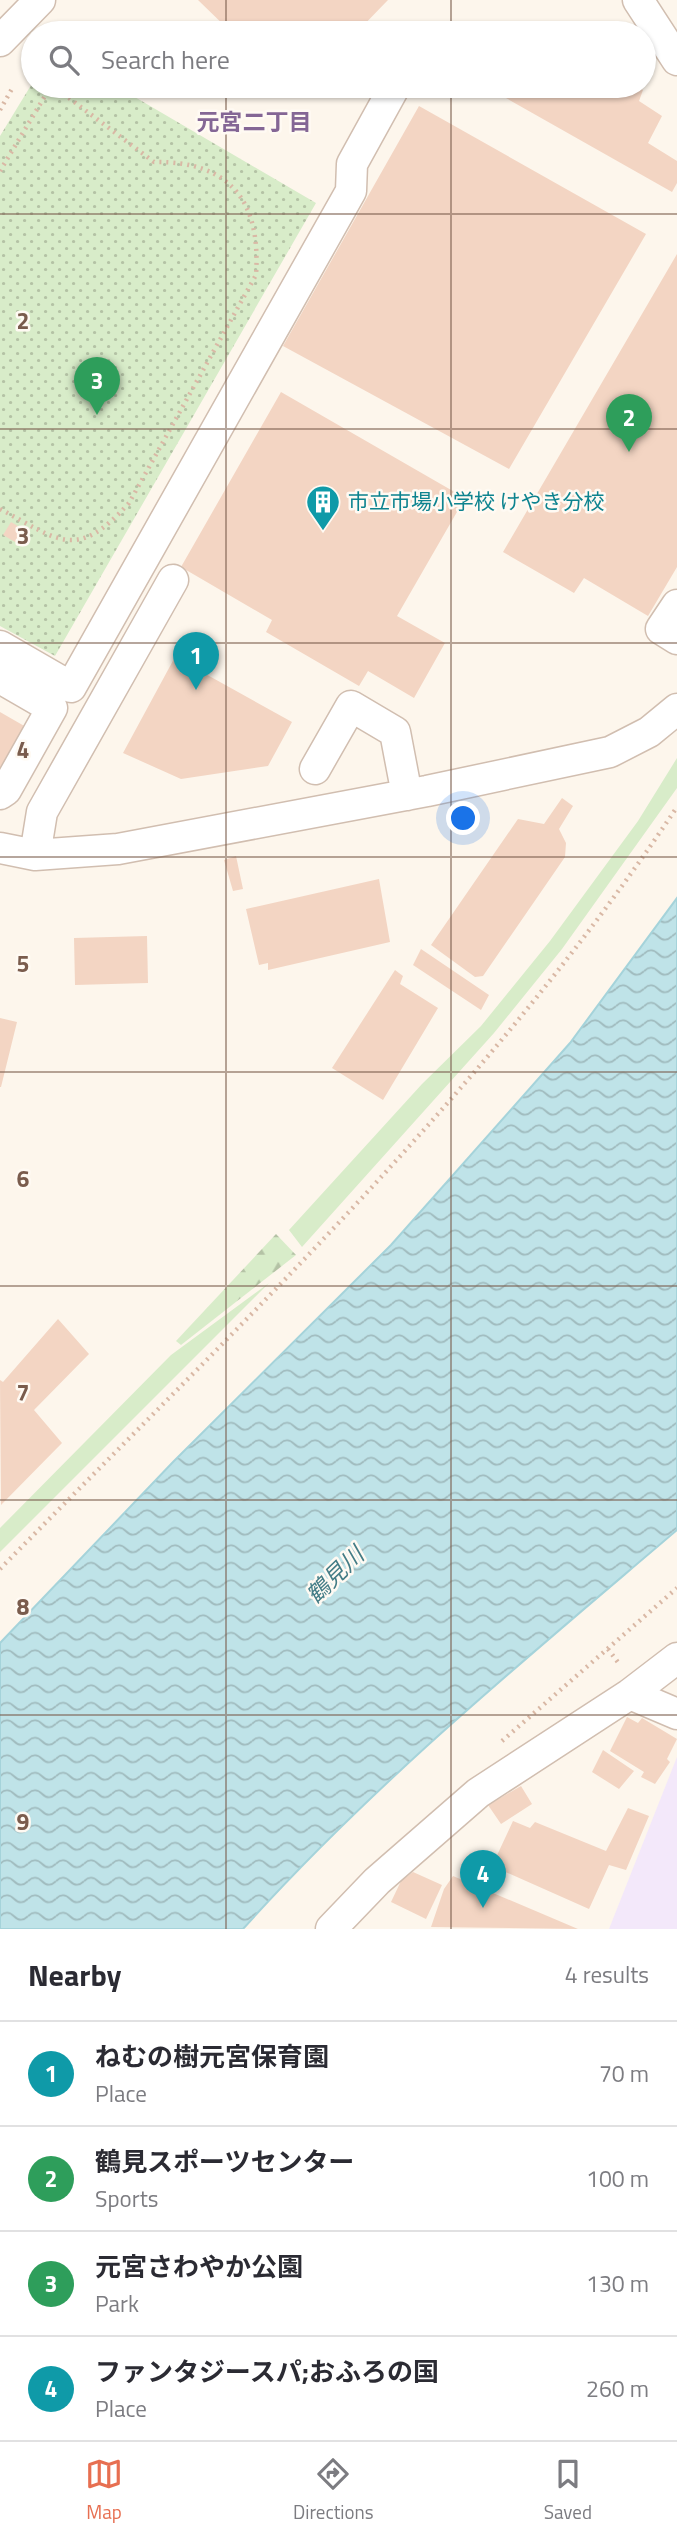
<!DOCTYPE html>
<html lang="en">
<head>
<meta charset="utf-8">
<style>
  :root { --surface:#fff; --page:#f7f7f7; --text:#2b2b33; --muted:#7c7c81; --line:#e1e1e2; --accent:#e76f51 }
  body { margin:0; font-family:"Titillium Web","Noto Sans JP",sans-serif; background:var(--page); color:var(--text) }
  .you { position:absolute; left:464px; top:819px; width:24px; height:24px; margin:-18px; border:5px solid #fff; border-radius:50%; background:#1a73e8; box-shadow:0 0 0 10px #1a73e833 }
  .badge { display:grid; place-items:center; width:46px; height:46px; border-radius:50%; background:var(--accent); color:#fff; font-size:23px; font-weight:700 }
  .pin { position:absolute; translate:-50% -58px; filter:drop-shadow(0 2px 4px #0008) }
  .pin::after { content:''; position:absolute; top:37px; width:24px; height:21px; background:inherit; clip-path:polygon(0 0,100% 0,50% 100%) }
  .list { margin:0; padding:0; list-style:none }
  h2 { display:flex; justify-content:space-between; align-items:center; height:91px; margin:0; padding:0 28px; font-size:30px }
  h2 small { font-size:23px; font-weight:400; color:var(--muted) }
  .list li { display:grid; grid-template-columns:46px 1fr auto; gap:21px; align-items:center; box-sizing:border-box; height:105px; padding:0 28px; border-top:2px solid var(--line) }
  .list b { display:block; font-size:26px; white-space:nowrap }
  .list p { margin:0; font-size:23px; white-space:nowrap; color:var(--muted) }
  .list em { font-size:23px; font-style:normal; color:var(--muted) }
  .icon { flex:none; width:38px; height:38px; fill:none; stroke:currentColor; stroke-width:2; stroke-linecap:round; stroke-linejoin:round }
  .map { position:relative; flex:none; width:677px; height:1929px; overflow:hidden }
  .search { position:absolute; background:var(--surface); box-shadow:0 2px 5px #0004; left:21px; right:21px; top:21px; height:77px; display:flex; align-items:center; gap:18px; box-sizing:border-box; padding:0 24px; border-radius:38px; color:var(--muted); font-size:26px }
  .sheet { height:511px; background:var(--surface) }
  nav { display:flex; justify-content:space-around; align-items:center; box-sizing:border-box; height:98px; border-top:2px solid var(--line); background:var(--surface); font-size:19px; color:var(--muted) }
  nav a { display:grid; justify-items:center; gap:4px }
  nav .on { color:var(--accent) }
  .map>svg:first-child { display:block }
</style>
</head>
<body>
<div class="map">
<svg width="677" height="1929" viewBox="0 0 677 1929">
  <defs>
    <pattern id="forest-firs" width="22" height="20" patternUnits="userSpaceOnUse" patternTransform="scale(1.75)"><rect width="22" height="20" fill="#d8ecc9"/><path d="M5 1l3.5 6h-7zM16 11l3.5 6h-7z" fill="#b4c2a5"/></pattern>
    <pattern id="park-dots" width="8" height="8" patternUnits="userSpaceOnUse" patternTransform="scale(1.75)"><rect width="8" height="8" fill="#d8ecc9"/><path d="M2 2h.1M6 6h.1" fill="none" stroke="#b4c2a5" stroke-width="1.8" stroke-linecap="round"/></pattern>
    <pattern id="water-waves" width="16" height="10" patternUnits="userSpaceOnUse" patternTransform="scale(1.75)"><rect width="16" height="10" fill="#bfe3e8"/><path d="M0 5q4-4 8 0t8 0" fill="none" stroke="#a0bbbe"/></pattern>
  </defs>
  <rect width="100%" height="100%" fill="#fdf6ec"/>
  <path fill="#f3e8fa" d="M677 1757V1929H609Z"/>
  <path fill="#d8ecc9" d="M677 758V788L562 949 494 1033 302 1247 289 1230 422 1084 481 1026 550 941 638 821Z
    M269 1283 0 1552V1528L171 1355Z"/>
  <path fill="url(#forest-firs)" d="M276 1234 296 1255 181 1345 176 1341Z"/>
  <path fill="url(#park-dots)" d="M33 82V86H116L316 203 55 656 0 626V136Z"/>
  <path fill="url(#water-waves)" stroke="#a5d3da" stroke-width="2" d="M677 898V1530C528 1657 374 1783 243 1929H0V1643L173 1462 391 1245 570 1043Z"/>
  <path fill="#f3d5c3" d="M198 0H388L356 33H232Z
    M473 24 489 33H467Z
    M287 86H307L297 96Z
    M511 86H634L643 90 639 101 662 116 648 143 677 161V183L672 192 506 98Z
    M419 106 646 234 509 469 283 346Z
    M677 254V567L648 616 584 578 574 593 503 552Z
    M281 392 465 498 397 616 445 643 414 698 368 671 359 686 266 632 272 620 181 567Z
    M11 522 30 533 22 546 3 535Z
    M175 657 292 722 268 766 181 779 123 753Z
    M0 712 26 727 0 771Z
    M562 798 573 806 559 829 566 843 565 857 483 976 475 977 431 945 518 819 544 824Z
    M236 856 243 889 233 891 224 860Z
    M379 879 390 942 268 970V963L259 965 246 909Z
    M147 936 148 983 75 985 74 938Z
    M421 949 489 995 481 1010 413 965Z
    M395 970 403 976 400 984 438 1008 383 1100 332 1068Z
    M0 1018 17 1022 1 1087H0Z
    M58 1319 89 1354 34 1410 62 1443 1 1505 0 1380 3 1382Z
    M627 1717 638 1723 642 1718 677 1739 667 1759 670 1762 655 1784 641 1777 644 1772 610 1751Z
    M603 1750 634 1771 619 1789 592 1772Z
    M521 1786 532 1804 501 1824 488 1805Z
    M628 1808 649 1816 626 1870 609 1865 589 1909 492 1866 513 1821 530 1828 535 1822 606 1851Z
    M413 1872 442 1885 426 1919 391 1902 401 1881Z
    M453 1876 578 1929 431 1927 444 1889Z"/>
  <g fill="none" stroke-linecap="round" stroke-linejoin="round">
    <g stroke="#d1beb0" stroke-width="33">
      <path id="minor" d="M638 0 677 60
        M0 41 40 0
        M677 605 661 629 677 639
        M0 646 71 687 351 191 352 164 395 86
        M0 678 52 708 6 790 0 794
        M315 769 351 706 395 732 407 795
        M0 848 35 855 118 849 427 791 610 752 649 732 677 709
        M35 855 42 812 173 580
        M630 1694 677 1714
        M331 1929 377 1881 478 1793 630 1694 677 1658"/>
    </g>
    <path stroke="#d9b8a5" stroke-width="4.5" stroke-dasharray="2 5" stroke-linecap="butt" d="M0 110 13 87
      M0 171 51 86
      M0 509C59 540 76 562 129 503L256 275C261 202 231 161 154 162L53 86
      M0 1569C238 1326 487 1092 677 807
      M608 1649 620 1665
      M502 1741 677 1588"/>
    <use href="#minor" stroke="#fff" stroke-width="30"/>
  </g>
  <path fill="none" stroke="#7a5c4d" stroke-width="2" stroke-opacity="0.55" d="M226 0V33M451 0V33M226 86V1929M451 86V1929M0 214H677M0 429H677M0 643H677M0 857H677M0 1072H677M0 1286H677M0 1500H677M0 1715H677"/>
  <defs>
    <g id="building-pin" transform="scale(1.75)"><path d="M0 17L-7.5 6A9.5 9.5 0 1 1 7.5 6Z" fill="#0f9aa8" stroke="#fffaf3"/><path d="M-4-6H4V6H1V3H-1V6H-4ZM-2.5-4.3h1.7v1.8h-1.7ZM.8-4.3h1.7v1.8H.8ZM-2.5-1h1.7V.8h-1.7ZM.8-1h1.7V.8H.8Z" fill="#fff"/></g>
  </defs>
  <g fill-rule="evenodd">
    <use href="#building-pin" x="323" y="502"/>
  </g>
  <g text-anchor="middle" stroke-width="5" stroke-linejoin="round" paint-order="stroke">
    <g font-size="21" fill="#0d838f" stroke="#fffaf3" text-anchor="start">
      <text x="348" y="509">市立市場小学校 けやき分校</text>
    </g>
    <g font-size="23" font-weight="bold" fill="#846695" stroke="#fffaf3">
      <text x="254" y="130">元宮二丁目</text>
    </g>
    <g font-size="23" font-style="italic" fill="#437c86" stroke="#fffaf3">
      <text transform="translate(335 1575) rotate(-44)" y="8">鶴見川</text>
    </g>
  </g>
  <g font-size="23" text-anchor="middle" font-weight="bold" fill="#7a5c4d" stroke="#fffaf3" stroke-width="5" stroke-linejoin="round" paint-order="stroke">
    <text x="23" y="329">2</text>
    <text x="23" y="544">3</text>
    <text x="23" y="758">4</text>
    <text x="23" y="972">5</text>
    <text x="23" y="1187">6</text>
    <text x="23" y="1401">7</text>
    <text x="23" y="1615">8</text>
    <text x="23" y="1830">9</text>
  </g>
</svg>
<div class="you"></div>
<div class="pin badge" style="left:196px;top:690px;background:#0f9aa8">1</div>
<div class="pin badge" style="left:629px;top:452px;background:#2e9e5b">2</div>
<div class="pin badge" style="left:97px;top:415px;background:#2e9e5b">3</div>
<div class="pin badge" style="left:483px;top:1908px;background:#0f9aa8">4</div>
<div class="search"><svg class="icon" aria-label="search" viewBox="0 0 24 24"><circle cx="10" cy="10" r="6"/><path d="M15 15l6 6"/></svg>Search here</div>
</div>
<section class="sheet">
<h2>Nearby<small>4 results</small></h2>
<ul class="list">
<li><span class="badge" style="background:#0f9aa8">1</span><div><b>ねむの樹元宮保育園</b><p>Place</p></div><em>70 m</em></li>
<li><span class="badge" style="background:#2e9e5b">2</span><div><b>鶴見スポーツセンター</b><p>Sports</p></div><em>100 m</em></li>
<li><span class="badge" style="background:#2e9e5b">3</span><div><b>元宮さわやか公園</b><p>Park</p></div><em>130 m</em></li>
<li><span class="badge" style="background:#0f9aa8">4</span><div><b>ファンタジースパ;おふろの国</b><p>Place</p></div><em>260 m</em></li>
</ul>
</section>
<nav>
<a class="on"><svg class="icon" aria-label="map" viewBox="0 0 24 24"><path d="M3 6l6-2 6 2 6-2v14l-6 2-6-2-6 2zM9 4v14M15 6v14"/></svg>Map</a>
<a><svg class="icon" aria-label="directions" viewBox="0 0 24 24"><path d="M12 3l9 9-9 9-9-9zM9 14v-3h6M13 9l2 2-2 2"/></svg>Directions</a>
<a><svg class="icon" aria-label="saved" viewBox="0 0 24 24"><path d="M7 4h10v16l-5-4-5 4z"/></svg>Saved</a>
</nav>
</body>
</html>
